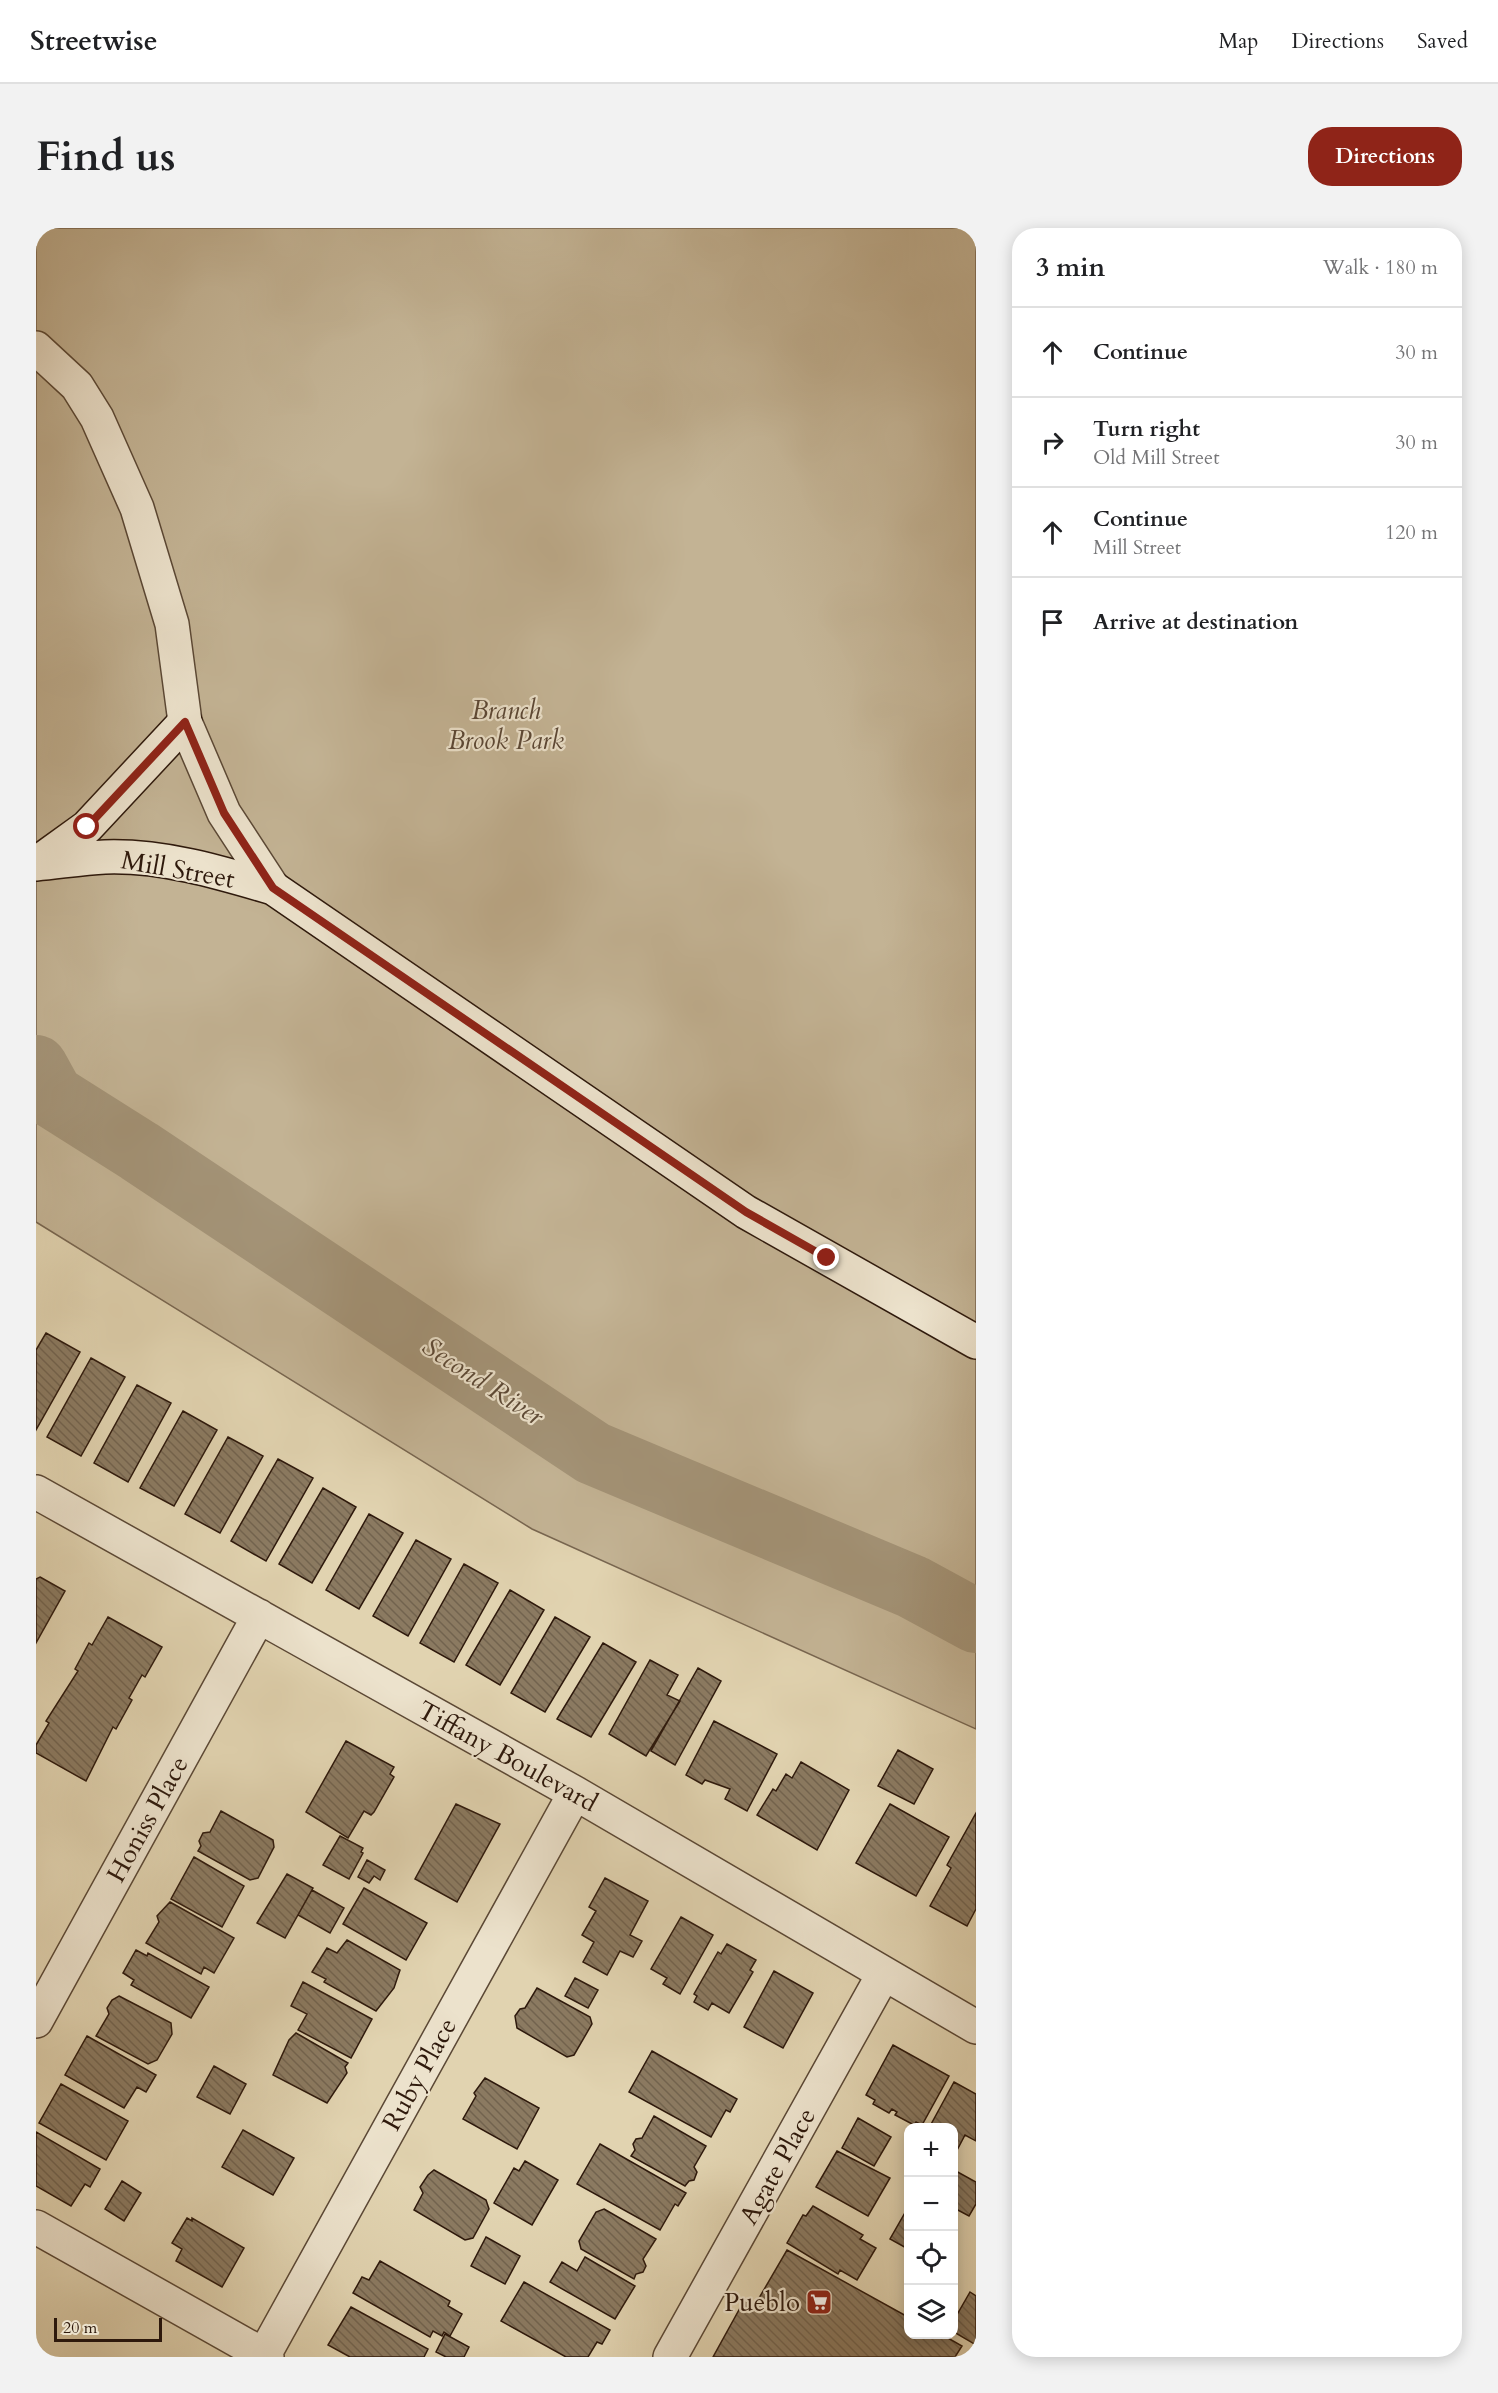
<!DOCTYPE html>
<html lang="en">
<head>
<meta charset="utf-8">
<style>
  :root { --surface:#fff; --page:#f2f2f2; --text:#202124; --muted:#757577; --line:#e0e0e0; --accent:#8f2418 }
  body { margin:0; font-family:Cardo,serif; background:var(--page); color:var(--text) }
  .controls { position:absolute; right:18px; bottom:18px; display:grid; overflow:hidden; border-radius:12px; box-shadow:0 3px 15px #0003 }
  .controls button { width:54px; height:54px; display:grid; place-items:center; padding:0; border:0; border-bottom:2px solid var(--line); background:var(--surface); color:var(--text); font:30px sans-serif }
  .scale { position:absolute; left:18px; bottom:15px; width:108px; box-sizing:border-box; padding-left:6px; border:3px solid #2e190c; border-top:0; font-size:16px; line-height:21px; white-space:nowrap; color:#2e190c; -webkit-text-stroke:4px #ece2cc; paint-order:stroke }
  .stop { position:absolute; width:18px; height:18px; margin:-14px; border:4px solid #8f2418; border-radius:50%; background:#fff }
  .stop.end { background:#8f2418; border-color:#fff; box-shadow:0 2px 6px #0008 }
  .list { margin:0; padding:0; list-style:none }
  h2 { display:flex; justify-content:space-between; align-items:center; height:78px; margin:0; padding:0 24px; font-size:26px }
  h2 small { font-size:20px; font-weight:400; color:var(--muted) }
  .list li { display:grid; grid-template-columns:39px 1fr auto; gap:18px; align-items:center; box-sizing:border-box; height:90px; padding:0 24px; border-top:2px solid var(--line) }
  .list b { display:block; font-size:22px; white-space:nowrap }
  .list p { margin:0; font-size:20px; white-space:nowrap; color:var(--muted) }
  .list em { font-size:20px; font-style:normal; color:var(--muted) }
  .icon { flex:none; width:33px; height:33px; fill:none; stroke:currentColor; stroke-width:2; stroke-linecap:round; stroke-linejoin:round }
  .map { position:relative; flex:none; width:940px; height:2129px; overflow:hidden; border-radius:24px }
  header { display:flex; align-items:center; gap:36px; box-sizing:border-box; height:84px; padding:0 30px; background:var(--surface); border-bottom:2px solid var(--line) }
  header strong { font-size:28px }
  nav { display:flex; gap:33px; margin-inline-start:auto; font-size:21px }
  .intro { display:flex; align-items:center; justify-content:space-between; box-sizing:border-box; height:144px; padding:0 36px }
  h1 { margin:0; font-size:42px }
  .button { padding:15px 27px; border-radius:24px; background:var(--accent); color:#fff; font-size:21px; font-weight:700 }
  main { display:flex; gap:36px; padding:0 36px }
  aside { flex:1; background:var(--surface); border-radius:24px; box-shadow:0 3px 15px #0003 }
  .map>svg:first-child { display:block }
</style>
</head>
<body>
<header>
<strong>Streetwise</strong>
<nav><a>Map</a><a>Directions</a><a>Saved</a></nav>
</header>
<div class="intro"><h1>Find us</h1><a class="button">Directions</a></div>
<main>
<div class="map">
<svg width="940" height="2129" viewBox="0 0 940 2129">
  <defs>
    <pattern id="building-back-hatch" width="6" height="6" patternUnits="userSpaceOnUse" patternTransform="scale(1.5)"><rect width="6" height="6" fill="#8b7a61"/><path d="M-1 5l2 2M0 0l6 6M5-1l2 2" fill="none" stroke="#72634e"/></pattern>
  </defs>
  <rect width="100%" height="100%" fill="#e1d3b0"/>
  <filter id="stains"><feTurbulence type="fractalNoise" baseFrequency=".00333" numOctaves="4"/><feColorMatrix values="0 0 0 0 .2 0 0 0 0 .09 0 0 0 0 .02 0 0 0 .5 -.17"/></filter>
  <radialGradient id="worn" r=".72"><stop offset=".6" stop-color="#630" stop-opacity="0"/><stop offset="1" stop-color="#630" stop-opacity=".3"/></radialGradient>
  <path fill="#c3b394" stroke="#786650" stroke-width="1.5" d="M0 0H940V1501L496 1301 0 994Z"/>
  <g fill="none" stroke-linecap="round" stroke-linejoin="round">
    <path stroke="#a49478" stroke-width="64" d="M0 839 16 868 103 923 557 1225 877 1359 940 1393"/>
  </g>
  <path fill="url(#building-back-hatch)" stroke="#2e190c" stroke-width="1.5" d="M10 1105 44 1124 0 1202V1122Z
    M55 1130 89 1149 45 1228 11 1209Z
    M101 1157 135 1175 92 1254 58 1235Z
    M147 1183 181 1202 138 1278 104 1260Z
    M192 1209 227 1228 184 1305 149 1286Z
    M242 1231 277 1250 230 1333 195 1313Z
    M287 1260 320 1279 276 1355 243 1336Z
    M333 1286 367 1305 323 1381 290 1362Z
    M380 1312 415 1331 372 1408 337 1388Z
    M428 1336 462 1355 418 1434 384 1415Z
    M4 1349 29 1363 0 1415V1351Z
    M474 1362 508 1382 464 1457 430 1437Z
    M72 1389 126 1419 109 1449 106 1447 93 1470 96 1472 80 1501 77 1499 50 1553 0 1525V1517L13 1495 10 1493 42 1443 39 1441 53 1415 56 1417Z
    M519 1389 554 1409 509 1484 475 1465Z
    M567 1415 600 1434 555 1509 521 1491Z
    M614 1432 642 1447 631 1467 644 1473 610 1528 573 1506Z
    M662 1440 685 1453 639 1537 615 1523Z
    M678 1493 741 1526 711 1583 689 1571 694 1561 669 1552 666 1556 650 1547Z
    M310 1513 358 1539 354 1546 358 1549 338 1584 335 1587 328 1583 312 1610 270 1584Z
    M862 1522 897 1541 878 1576 842 1558Z
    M765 1534 813 1562 781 1622 721 1587 737 1561 740 1563 750 1546 756 1550Z
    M420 1576 464 1596 421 1674 379 1651Z
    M854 1576 913 1609 880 1668 820 1635Z
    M185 1583 237 1612 238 1619 222 1650 214 1652 162 1623 165 1618 163 1613 167 1605 174 1604Z
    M940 1585V1681L931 1698 894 1678 915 1640 911 1637Z
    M304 1608 327 1620 325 1624 327 1625 313 1651 287 1637Z
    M158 1629 208 1658 186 1699 135 1671Z
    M331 1632 349 1642 344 1652 338 1648 333 1655 322 1649Z
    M251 1646 277 1660 249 1710 221 1695Z
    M569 1650 612 1673 594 1707 606 1713 597 1729 584 1723 571 1747 547 1734 558 1714 546 1707 560 1683 553 1679Z
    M328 1660 391 1695 370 1732 307 1696Z
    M276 1662 308 1680 294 1705 262 1687Z
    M134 1674 198 1710 178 1745 168 1739 165 1746 110 1715 123 1694 121 1688Z
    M645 1689 677 1707 644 1766 627 1756 631 1750 615 1741Z
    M311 1712 364 1742 358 1760 340 1783 288 1754 290 1751 276 1744 291 1720 301 1725Z
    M691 1716 720 1732 714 1742 717 1744 693 1785 676 1775 672 1782 658 1774 661 1768 658 1766 682 1724 685 1726Z
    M100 1722 111 1728 112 1725 173 1759 155 1790 95 1757 98 1752 87 1745Z
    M738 1743 777 1765 747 1820 708 1799Z
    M539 1750 562 1762 552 1780 529 1768Z
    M267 1754 336 1791 315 1830 262 1802 271 1786 255 1778Z
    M501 1760 554 1789 556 1796 538 1827 531 1829 481 1800 479 1788 484 1781 489 1780Z
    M83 1768 135 1795 136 1806 121 1832 112 1836 60 1808 73 1786 71 1780 76 1772Z
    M260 1805 312 1835 309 1839 311 1845 291 1875 237 1847 253 1812Z
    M51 1808 120 1847 110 1864 101 1859 88 1880 29 1847Z
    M857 1817 913 1848 886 1897 880 1894 878 1897 859 1887 861 1884 856 1881 853 1885 837 1876 839 1872 830 1867Z
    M616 1823 701 1871 694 1884 690 1882 675 1909 593 1864Z
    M178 1838 210 1856 194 1886 161 1869Z
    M449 1850 503 1880 481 1921 427 1891 440 1868 438 1865Z
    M918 1854 940 1866V1913L929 1907 918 1928V1900H893Z
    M25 1856 92 1893 70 1932 3 1895Z
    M618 1888 670 1918 658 1939 661 1944 658 1952 653 1953 649 1958 595 1928 599 1922 597 1916 600 1911 606 1910Z
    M822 1890 855 1909 838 1938 806 1920Z
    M207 1902 258 1930 237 1967 186 1939Z
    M0 1904 64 1941 54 1959 49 1956 35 1978 0 1958Z
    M564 1916 650 1965 642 1978 639 1976 624 2002 541 1956Z
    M801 1923 854 1950 832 1988 780 1959Z
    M489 1933 522 1952 496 1997 458 1975 478 1940 483 1943Z
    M398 1942 450 1972 453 1981 437 2010 429 2012 378 1982 387 1965 384 1959 392 1947Z
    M918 1942 940 1954V1976L933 1988 918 1980Z
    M86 1953 105 1965 88 1993 69 1981Z
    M777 1978 827 2007 824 2011 840 2020 821 2052 804 2042 802 2046 751 2015 767 1987 770 1988Z
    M568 1981 620 2011 607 2031 610 2038 607 2044 600 2046 598 2051 545 2021 543 2013 560 1984Z
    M870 1983 872 1985V2021L854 2011Z
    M151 1990 156 1993V1990L208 2020 186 2059 140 2033 146 2021 136 2015Z
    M450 2009 484 2028 469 2056 435 2038Z
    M751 2022 872 2089V2106H905L926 2118 919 2129H677L709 2071 719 2077Z
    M549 2029 599 2058 579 2091 514 2054 526 2034 541 2043Z
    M344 2033 414 2073 412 2078 426 2086 414 2108 408 2104 406 2108 397 2103 394 2109 317 2065 326 2049 333 2052Z
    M488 2054 574 2102 566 2116 561 2114 552 2129H530L465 2093Z
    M934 2064 940 2068V2117L918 2104V2092Z
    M315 2079 392 2121 388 2129H314L292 2117Z
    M409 2106 433 2119 428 2129H410L400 2124Z"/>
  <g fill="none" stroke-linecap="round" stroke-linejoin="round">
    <g stroke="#5b4835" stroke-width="36">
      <path id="street" d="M0 120 41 158 61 190 101 280 136 396 149 494 188 585 237 660
        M0 1264 539 1565 940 1799
        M0 1793 223 1388
        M0 1999 231 2129
        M228 2127 539 1565
        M634 2129 847 1747"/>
    </g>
    <g stroke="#2e190c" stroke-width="36">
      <path id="secondary" d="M1 635 51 599 149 494
        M0 636C23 634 46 630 69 629 126 627 183 644 237 660L710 984 940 1114"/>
    </g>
    <use href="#street" stroke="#ece2cc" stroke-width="33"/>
    <use href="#secondary" stroke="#ece2cc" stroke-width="33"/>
  </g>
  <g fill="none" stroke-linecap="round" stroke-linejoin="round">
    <path stroke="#8f2418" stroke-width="8" d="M51 599 149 494 188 585 237 660 710 984 791 1030"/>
  </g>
  <defs>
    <g id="supermarket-square" transform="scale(1.35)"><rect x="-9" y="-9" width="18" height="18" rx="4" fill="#8f2418" stroke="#ece2cc"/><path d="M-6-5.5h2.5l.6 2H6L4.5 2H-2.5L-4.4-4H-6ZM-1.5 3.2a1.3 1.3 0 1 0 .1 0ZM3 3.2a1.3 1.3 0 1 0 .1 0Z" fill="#fff"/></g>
  </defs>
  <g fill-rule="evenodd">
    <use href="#supermarket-square" x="783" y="2074"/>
  </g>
  <g text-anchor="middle" stroke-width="4.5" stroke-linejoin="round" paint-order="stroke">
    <g font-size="26" font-style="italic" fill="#5b4735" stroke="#ece2cc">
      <text x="470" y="491">Branch<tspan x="470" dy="30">Brook Park</tspan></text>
    </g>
    <g font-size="26" fill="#2e190c" stroke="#ece2cc">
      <text transform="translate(142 641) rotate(10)" y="9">Mill Street</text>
      <text transform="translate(472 1528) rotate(29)" y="9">Tiffany Boulevard</text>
      <text transform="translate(111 1591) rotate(-61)" y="9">Honiss Place</text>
      <text transform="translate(383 1846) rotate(-61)" y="9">Ruby Place</text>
      <text transform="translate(741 1938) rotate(-61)" y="9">Agate Place</text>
    </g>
    <g font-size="26" fill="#2e190c" stroke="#ece2cc" text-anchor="end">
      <text x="764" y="2083">Pueblo</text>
    </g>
    <g font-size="27" font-style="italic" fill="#5d4a37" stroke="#ece2cc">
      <text transform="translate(447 1153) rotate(33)" y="9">Second River</text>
    </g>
  </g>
  <rect width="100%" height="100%" filter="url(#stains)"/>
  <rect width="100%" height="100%" fill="url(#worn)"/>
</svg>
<div class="controls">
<button>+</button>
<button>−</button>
<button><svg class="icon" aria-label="locate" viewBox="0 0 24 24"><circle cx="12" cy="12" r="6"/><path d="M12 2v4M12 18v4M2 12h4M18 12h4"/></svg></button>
<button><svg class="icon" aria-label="layers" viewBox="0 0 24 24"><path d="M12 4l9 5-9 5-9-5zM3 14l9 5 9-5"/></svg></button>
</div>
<div class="scale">20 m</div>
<div class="stop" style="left:51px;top:599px"></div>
<div class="stop end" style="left:791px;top:1030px"></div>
</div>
<aside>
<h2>3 min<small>Walk · 180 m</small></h2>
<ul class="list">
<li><svg class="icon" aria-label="ahead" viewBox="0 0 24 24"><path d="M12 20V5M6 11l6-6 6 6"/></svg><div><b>Continue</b></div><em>30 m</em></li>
<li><svg class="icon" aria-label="right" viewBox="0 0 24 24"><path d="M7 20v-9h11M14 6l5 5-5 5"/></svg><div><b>Turn right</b><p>Old Mill Street</p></div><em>30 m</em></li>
<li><svg class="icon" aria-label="ahead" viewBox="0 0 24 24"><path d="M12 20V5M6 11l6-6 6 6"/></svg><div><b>Continue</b><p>Mill Street</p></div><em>120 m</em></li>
<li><svg class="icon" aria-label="arrive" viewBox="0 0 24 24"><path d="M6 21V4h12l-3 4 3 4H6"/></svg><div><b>Arrive at destination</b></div></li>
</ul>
</aside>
</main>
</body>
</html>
